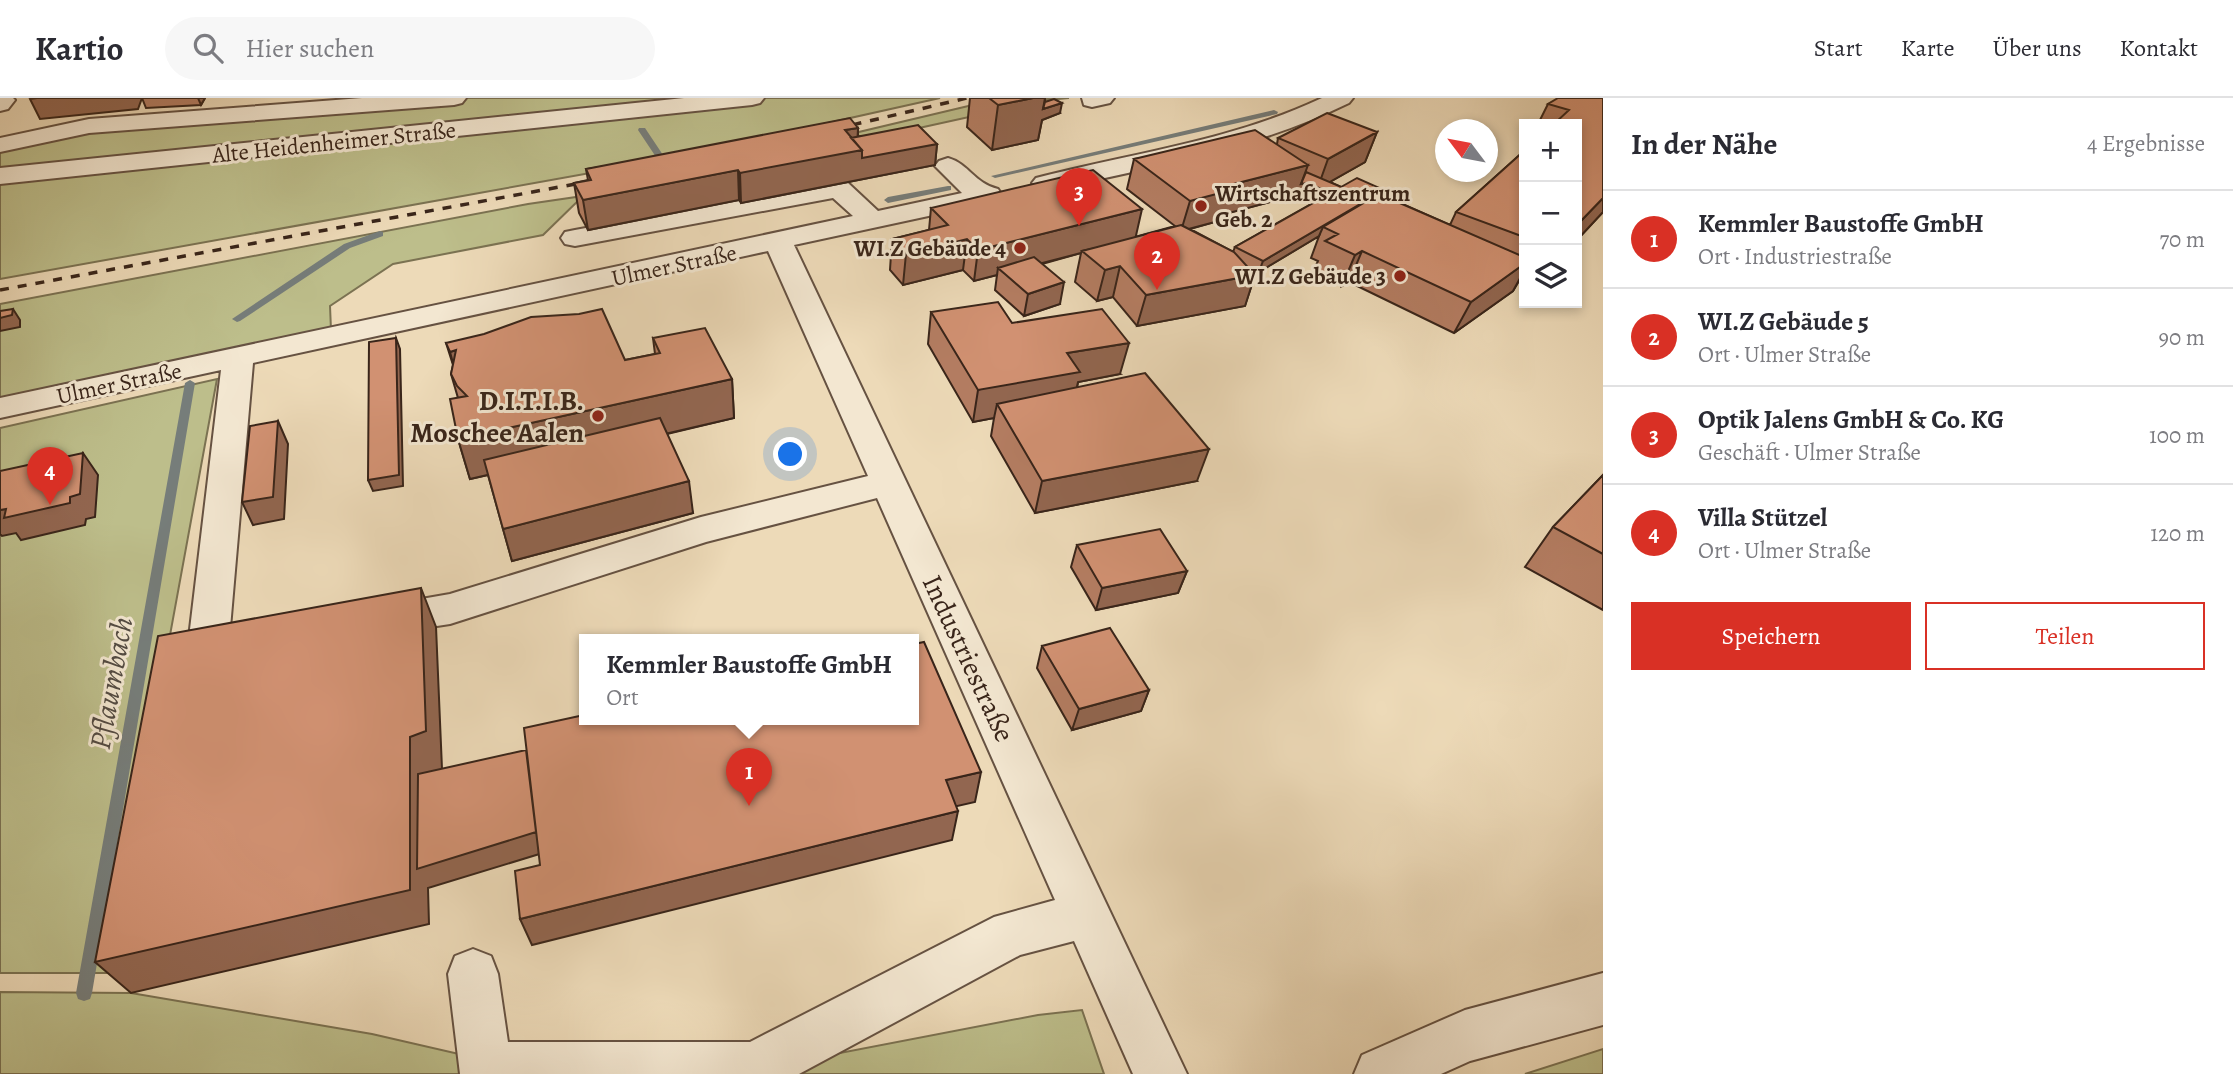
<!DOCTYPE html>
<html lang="de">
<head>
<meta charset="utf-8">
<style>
  :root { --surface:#fff; --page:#f7f7f7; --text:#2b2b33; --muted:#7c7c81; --line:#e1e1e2; --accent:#d93025 }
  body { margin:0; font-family:Alegreya,serif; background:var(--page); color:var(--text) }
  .controls { position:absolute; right:21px; top:21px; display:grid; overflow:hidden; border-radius:0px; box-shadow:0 4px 10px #0003 }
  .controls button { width:63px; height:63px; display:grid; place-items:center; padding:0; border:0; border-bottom:2px solid var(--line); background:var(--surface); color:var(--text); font:35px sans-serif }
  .compass { position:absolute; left:1435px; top:21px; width:63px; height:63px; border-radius:50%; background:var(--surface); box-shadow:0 4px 10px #0003; rotate:302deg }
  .you { position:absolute; left:791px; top:357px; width:24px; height:24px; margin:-18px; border:5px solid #fff; border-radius:50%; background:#1a73e8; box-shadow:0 0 0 10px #1a73e833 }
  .badge { display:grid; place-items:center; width:46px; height:46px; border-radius:50%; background:var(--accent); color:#fff; font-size:23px; font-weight:700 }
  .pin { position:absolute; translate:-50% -58px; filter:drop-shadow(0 2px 4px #0008) }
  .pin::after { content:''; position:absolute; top:37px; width:24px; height:21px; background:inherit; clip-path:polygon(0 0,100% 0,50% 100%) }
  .popup { position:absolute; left:579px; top:536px; width:340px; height:91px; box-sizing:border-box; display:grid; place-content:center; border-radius:0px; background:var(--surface); filter:drop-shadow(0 2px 5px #0005); font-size:23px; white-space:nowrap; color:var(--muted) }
  .popup b { font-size:26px; color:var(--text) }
  .popup::after { content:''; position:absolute; left:50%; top:100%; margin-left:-14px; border:14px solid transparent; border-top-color:var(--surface) }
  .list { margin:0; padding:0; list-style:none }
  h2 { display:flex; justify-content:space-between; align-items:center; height:91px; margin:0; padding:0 28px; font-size:30px }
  h2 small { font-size:23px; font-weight:400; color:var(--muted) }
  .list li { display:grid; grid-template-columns:46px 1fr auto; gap:21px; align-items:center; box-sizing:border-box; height:98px; padding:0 28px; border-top:2px solid var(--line) }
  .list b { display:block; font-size:26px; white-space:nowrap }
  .list p { margin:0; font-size:23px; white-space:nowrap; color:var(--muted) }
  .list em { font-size:23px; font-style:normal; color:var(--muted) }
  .actions { display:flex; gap:14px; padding:21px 28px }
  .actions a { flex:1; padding:16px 0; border:2px solid var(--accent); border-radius:0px; text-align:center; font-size:24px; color:var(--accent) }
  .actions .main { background:var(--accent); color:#fff }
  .icon { flex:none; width:38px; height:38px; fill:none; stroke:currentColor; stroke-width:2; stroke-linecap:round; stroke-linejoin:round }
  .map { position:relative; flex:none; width:1603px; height:976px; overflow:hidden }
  header { display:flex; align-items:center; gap:42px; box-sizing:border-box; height:98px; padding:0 35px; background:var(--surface); border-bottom:2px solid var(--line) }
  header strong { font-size:33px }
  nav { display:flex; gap:38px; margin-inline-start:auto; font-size:24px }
  .search { width:490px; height:63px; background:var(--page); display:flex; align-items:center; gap:18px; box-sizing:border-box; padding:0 24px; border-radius:38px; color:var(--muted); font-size:26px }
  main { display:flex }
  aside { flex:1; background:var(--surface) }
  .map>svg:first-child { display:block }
</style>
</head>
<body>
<header>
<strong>Kartio</strong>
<div class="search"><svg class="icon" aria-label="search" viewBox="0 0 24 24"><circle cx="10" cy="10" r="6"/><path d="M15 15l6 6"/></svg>Hier suchen</div>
<nav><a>Start</a><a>Karte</a><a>Über uns</a><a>Kontakt</a></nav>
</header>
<main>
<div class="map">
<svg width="1603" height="976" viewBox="0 0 1603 976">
  <rect width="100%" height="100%" fill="#eddab8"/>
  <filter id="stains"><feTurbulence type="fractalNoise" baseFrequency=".00286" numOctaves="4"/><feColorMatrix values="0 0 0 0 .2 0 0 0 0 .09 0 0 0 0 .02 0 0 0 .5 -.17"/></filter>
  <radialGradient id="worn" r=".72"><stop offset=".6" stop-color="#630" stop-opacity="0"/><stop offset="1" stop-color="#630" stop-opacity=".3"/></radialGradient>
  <path fill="#bdbe8b" stroke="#7b7252" stroke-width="2" d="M454 0H940L657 63 0 181V47L34 39Z
    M1002 0H1069L1046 2 846 46 842 38Z
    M583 98 543 137 393 166 330 208 331 232 0 303V206L528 106Z
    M217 281 108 875H0V330Z
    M0 894 131 895 372 936 546 976H0Z
    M1082 912 1104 976H731L1038 917Z
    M1603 951V976H1525Z"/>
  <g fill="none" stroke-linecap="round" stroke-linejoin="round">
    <path fill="#767d7a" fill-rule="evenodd" d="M1274 12 1278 14 1277 16 995 80 991 78Z
      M639 30H645L663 57 662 59H656L638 32Z
      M948 88H951V92L888 105 884 102 888 99Z
      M380 133 383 134V138L350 150 240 223 237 224 232 221 344 146Z
      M190 282 195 285 92 895 90 901 84 903 78 901 76 895 185 285Z"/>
    <g stroke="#665242" stroke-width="4">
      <path id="minor" d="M0 0H13L15 2 8 11 0 13Z
        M362 0H466L462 5 454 7 89 35 0 54V40L89 21Z
        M684 0H764L760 5 752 7 0 86V70Z
        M1082 0H1114L1110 5 1092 9 1084 7Z
        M1322 0H1353L1349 5C1253 52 1149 70 1045 93L1036 90 1032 85 1036 80C1133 55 1231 43 1322 0Z
        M948 60C969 66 974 85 998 91L1002 97 998 103 794 147 1187 976H1133L1074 843 1020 857 799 976H460L448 876 455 858 473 851 491 858 498 876 508 944H750L994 819 1055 802 877 400 706 444 450 526 378 537 364 533 358 522 364 511 450 496 701 419 868 378 768 153 253 265 230 530 239 528 253 533 259 544 253 555C233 561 214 566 194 559L188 548 221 272 0 320V300L853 118 833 100 575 148 565 146 561 140 565 134 575 132 839 83 848 85 878 113 962 95 935 68 939 63Z
        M1603 875V927L1470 963 1441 976H1354L1362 957 1465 912Z"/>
    </g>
    <use href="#minor" fill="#f3e7d1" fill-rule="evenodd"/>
    <path stroke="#39251a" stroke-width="3.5" stroke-dasharray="9 9" stroke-linecap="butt" d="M835 31 967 0
      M0 192 592 83"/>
  </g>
  <path fill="#b47d62" stroke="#39251a" stroke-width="2" fill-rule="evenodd" d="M142 0H205L201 7 146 10Z
    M970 0H1045V4L1060 15 1042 22 1038 42 992 52 967 29Z
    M1603 0V114L1577 142V26H1538L1548 6Z
    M858 30V38L937 46 935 67 741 105 739 102 588 132 579 115 574 85 588 82 586 71Z
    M1377 34 1365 64 1330 84 1341 89 1384 92 1382 97 1450 127 1456 114 1524 53V185L1519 183 1513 193 1454 235 1349 184 1342 188 1313 174 1318 163 1311 160 1319 138 1259 174 1248 169 1255 177 1245 208 1137 228 1113 199 1097 203 1075 184 1081 155 1042 166 1060 206 1024 218 995 192 997 177 974 183 963 172 903 187 890 172 892 141 929 132 931 110 1135 139 1175 128 1127 91 1134 61 1277 46 1278 40ZM1304 95 1318 102 1235 149 1233 154 1190 131 1215 124 1217 118Z
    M931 214 1012 225 1120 276 1078 284 1077 290 1197 383 1035 415 991 338 994 320 973 324 928 246Z
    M653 240 732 281 734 320 667 336 693 415 512 463 488 377 470 381 458 341V300L451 276 453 267 446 245 625 262 655 256Z
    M1603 377V512L1525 469 1553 429Z
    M1077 447 1187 473 1178 495 1096 512 1071 469Z
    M1042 548 1149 592 1141 613 1072 632 1037 570Z"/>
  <path fill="#926650" stroke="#39251a" stroke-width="2" d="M37 0H142L138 11 40 21 30 1Z
    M198 0H205L201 7Z
    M1033 0H1045L1043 11 1062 5 1060 15 1042 22 1038 42 992 52 998 7Z
    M858 30 857 53 937 46 935 67 741 105 740 75 845 32Z
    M1377 34 1365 64 1319 90 1318 89 1328 61Z
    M1308 67 1301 86 1307 85 1304 95 1217 118 1215 124 1181 133 1190 103 1218 90Z
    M738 72 739 102 588 132 583 102Z
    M1384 92 1379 103 1323 129 1319 138 1259 174 1263 163Z
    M1603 100V114L1577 142V127Z
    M1142 111 1135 142 1082 153 1081 155 1004 175 998 170 997 177 974 183 978 152Z
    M967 141 963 172 903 187 906 156Z
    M1362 153 1349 184 1342 188 1355 157Z
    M1524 166V173L1513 193 1454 235 1471 204Z
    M1120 168 1113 199 1097 203 1105 172Z
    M1255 177 1245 208 1137 228 1146 197Z
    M1064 184 1060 206 1024 218 1028 196Z
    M13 211 20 222V229L0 233V220Z
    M396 240 400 251 403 388 373 393 368 382Z
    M1129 245 1120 276 1078 284 1073 306H997L994 320 973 324 978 292 1067 255Z
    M456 252 460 291 450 254Z
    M732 281 734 320 470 381 458 341Z
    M278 323 288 346 284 421 253 427 242 404Z
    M1209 351 1197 383 1035 415 1042 383Z
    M83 355 98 377 95 419 86 421 85 427 21 442 16 435 2 438 0 436V412L70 399Z
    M689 383 693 415 512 463 503 431Z
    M1187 473 1178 495 1096 512 1102 490Z
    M421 490 436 529 442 671 535 673 546 754 428 790 429 826 131 895 95 864 410 639Z
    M1149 592 1141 613 1072 632 1079 611Z
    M981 674 975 704 940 712 946 682Z
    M958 713 952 742 532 847 520 821Z"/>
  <path fill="#d19172" stroke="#39251a" stroke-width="2" d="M989 0H1033L998 7Z
    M1558 0H1603V100L1577 127V26H1554L1569 12 1548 6Z
    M1054 1 1062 5 1043 11 1045 4Z
    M1327 15 1377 34 1328 61 1278 40Z
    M850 20 858 30 845 32 862 52 740 75 738 72 583 102 574 85 591 82 586 71Z
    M918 27 937 46 862 60V52L851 40Z
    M1255 32 1308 67 1218 90 1224 94 1190 103 1134 61Z
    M1524 53V139L1456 114Z
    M1093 72 1142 111 978 152 967 141 906 156 892 141 948 127 931 110Z
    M1306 74 1341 89 1357 80 1384 92 1263 163 1235 149 1331 95 1307 85 1301 86Z
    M1379 96 1524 159V166L1471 204 1362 153 1355 157 1325 143 1338 136 1323 129Z
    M1181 127 1234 154 1255 177 1146 197 1120 168 1105 172 1082 153Z
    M1034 159 1064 184 1028 196 998 170Z
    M998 204 1012 225 1102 211 1129 245 1067 255 1080 274 978 292 931 214Z
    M13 211 12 217 0 220V213Z
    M602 211 625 262 660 255 653 240 705 230 732 281 458 341 450 301 467 298 457 288 451 276 456 252 450 254 446 245 484 236 531 219 579 216Z
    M396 240 399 377 368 382 369 244Z
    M1145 275 1209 351 1042 383 997 306Z
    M660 320 689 383 503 431 484 362Z
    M278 323 273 399 242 404 250 328Z
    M83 355 80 396 70 399V405L4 420 6 411 0 412V373Z
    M1603 377V456L1553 429Z
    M1160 431 1187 473 1102 490 1077 447Z
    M421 490 426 633 410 639V792L95 864 158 538Z
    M1110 530 1149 592 1079 611 1042 548Z
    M924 544 981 674 946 682 958 713 520 821 515 773 540 767 524 630 584 617V622H914V546Z
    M526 652 536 734 417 771 418 676Z"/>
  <g fill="#8f2418" stroke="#f3e7d1" stroke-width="2.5">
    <circle cx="1201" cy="108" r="7"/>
    <circle cx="1020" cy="150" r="7"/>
    <circle cx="1400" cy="178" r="7"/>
    <circle cx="598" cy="318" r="7"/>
  </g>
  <g text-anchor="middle" stroke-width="6" stroke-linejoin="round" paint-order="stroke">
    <g font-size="23" fill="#39251a" stroke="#f3e7d1">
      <text transform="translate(334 44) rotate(-6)" y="8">Alte Heidenheimer Straße</text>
      <text transform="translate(674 167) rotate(-12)" y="8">Ulmer Straße</text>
      <text transform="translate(119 285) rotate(-12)" y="8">Ulmer Straße</text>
    </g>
    <g font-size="23" font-weight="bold" fill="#39251a" stroke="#f3e7d1" text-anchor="end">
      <text x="1215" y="103" text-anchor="start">Wirtschaftszentrum<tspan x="1215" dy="26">Geb. 2</tspan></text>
      <text x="1006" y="158">WI.Z Gebäude 4</text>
      <text x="1386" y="186">WI.Z Gebäude 3</text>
    </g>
    <g font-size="28" font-weight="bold" fill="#39251a" stroke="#f3e7d1" text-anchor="end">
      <text x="584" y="312">D.I.T.I.B.<tspan x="584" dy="32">Moschee Aalen</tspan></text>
    </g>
    <g font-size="28" fill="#39251a" stroke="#f3e7d1">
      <text transform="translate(969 560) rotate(65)" y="10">Industriestraße</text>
    </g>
    <g font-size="30" font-style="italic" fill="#524a42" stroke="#f3e7d1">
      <text transform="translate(111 585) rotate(-80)" y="10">Pflaumbach</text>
    </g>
  </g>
  <rect width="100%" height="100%" filter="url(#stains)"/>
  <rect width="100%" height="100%" fill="url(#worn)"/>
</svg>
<div class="controls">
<button>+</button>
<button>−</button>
<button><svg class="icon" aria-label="layers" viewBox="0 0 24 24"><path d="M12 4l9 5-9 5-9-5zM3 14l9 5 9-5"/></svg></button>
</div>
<svg class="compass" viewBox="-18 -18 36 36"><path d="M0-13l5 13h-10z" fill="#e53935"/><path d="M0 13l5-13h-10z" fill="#7c7c81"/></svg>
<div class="you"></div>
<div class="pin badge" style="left:749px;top:708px">1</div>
<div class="popup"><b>Kemmler Baustoffe GmbH</b>Ort</div>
<div class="pin badge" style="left:1157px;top:192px">2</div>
<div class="pin badge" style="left:1079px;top:128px">3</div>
<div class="pin badge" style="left:50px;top:407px">4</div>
</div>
<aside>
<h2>In der Nähe<small>4 Ergebnisse</small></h2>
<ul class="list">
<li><span class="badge">1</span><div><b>Kemmler Baustoffe GmbH</b><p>Ort · Industriestraße</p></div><em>70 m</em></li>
<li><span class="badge">2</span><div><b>WI.Z Gebäude 5</b><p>Ort · Ulmer Straße</p></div><em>90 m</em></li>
<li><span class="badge">3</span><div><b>Optik Jalens GmbH &amp; Co. KG</b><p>Geschäft · Ulmer Straße</p></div><em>100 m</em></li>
<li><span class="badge">4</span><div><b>Villa Stützel</b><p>Ort · Ulmer Straße</p></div><em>120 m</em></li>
</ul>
<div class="actions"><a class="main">Speichern</a><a>Teilen</a></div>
</aside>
</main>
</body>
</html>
